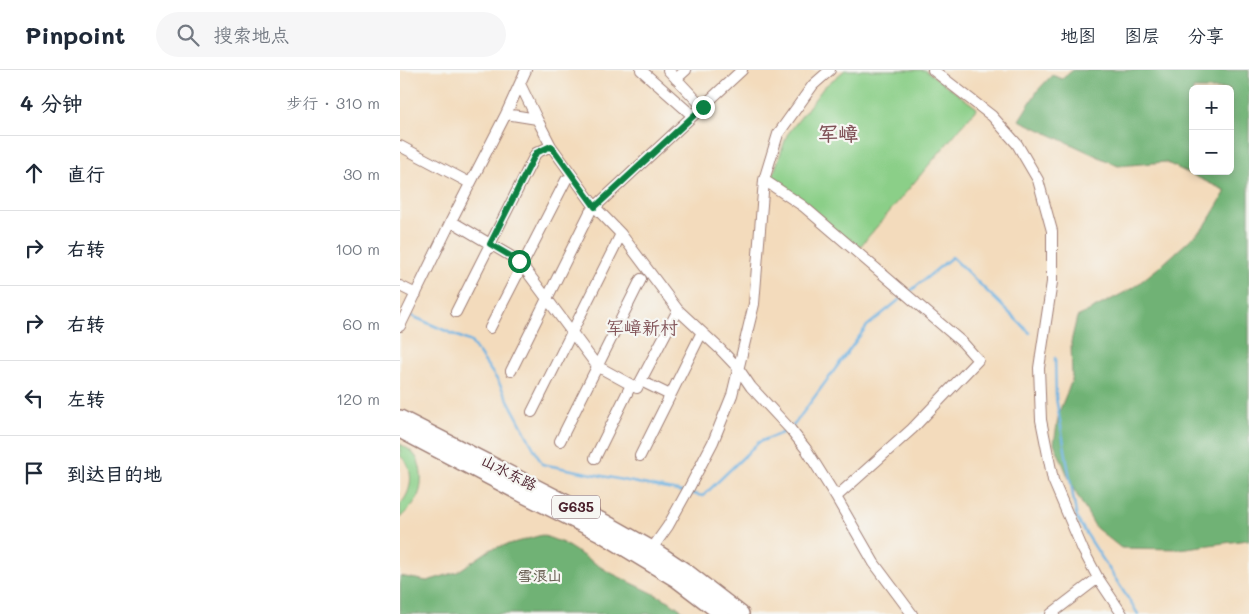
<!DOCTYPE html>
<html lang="zh">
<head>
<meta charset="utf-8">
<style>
  :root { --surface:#fff; --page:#f6f6f7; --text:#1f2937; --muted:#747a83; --line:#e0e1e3 }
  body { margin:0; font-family:Mali,"LXGW WenKai TC",sans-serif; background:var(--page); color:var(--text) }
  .controls { position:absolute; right:15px; top:15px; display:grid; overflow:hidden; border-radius:8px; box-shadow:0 2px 8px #0003 }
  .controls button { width:45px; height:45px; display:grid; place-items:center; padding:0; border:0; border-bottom:1px solid var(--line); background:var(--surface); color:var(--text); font:25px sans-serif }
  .stop { position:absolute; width:15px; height:15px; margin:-11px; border:4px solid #0b8043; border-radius:50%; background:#fff }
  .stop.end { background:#0b8043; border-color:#fff; box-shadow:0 1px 5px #0008 }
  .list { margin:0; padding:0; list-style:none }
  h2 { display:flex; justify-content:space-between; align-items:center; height:65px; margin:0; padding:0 20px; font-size:21px }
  h2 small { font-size:16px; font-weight:400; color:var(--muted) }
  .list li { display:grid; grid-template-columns:32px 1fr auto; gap:15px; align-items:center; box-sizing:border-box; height:75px; padding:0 20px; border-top:1px solid var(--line) }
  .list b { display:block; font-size:19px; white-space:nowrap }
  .list em { font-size:16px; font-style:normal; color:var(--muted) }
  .icon { flex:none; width:28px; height:28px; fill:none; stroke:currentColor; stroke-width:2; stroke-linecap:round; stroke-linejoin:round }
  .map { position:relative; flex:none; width:849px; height:544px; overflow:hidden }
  header { display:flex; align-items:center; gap:30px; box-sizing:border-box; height:70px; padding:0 25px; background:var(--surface); border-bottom:1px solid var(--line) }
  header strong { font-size:24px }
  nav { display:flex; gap:28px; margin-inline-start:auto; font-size:18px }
  .search { width:350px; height:45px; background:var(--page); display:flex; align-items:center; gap:12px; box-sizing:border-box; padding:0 18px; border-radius:28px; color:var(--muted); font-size:19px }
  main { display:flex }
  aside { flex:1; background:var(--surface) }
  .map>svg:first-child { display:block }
</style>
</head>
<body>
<header>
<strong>Pinpoint</strong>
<div class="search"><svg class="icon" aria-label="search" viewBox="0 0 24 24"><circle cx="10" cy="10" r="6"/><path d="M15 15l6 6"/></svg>搜索地点</div>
<nav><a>地图</a><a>图层</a><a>分享</a></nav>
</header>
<main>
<aside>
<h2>4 分钟<small>步行 · 310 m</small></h2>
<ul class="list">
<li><svg class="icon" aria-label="ahead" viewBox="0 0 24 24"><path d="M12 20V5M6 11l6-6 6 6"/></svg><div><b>直行</b></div><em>30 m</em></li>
<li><svg class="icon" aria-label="right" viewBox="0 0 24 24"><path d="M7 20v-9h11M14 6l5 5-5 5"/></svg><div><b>右转</b></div><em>100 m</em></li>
<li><svg class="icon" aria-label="right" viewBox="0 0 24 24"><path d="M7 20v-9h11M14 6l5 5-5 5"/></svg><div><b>右转</b></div><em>60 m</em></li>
<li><svg class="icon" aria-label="left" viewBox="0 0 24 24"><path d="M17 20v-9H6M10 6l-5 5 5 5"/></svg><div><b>左转</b></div><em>120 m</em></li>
<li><svg class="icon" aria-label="arrive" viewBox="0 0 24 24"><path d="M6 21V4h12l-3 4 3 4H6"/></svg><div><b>到达目的地</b></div></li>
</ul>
</aside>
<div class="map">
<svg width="849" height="544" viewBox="0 0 849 544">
  <rect width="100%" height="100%" fill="#f6f6f2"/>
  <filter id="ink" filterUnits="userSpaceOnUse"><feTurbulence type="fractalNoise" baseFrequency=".02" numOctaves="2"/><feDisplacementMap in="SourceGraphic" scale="10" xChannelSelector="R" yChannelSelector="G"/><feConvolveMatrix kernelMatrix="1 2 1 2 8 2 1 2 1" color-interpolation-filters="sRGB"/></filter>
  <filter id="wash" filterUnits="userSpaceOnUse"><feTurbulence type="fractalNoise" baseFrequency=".0096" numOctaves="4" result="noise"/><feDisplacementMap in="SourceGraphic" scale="20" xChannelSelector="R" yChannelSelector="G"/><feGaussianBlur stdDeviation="1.12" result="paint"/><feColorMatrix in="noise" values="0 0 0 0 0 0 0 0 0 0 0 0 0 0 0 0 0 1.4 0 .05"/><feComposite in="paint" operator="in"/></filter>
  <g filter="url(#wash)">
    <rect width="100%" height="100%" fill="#f3dbbc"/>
    <path fill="#8bcf88" stroke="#6a775a" d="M445 0H525L577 38 458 179 372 108 387 65 424 17Z
      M0 374C6 377 12 381 16 387 22 396 23 416 18 426 14 435 7 441 0 448V434C13 422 15 397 0 386Z"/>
    <path fill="#70b274" stroke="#5d6850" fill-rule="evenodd" d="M673 0H849V471L847 470 779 479 721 478 696 458 673 418 654 373 659 342 672 310 671 272 677 247 733 218 763 194 805 156 826 121 765 92 718 96 619 50 638 20 652 5 662 9ZM793 19H830V101H793Z
      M142 465 163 473 207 501 269 531 287 544H0V506L27 511 57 502 91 479Z"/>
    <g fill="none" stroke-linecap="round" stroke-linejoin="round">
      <path stroke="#6bb1e1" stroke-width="2.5" d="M508 223 552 187 630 263
        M12 246 71 272 98 311 142 394 283 422
        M655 288 656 328 677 449 738 544
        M393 356 467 256 504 226
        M289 423 303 426 359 372 387 361"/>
    </g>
  </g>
  <g filter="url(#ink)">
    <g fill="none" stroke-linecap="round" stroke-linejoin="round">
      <g stroke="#9e7d74" stroke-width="12">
        <path id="minor" d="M241 0 293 46
          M268 0 303 37
          M533 0 592 46 617 74 638 110 652 161V212L639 298 641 350 653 410 683 480 698 508 722 544
          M276 9 286 0
          M120 14 137 49
          M106 44 137 49 151 76 195 137 221 164 278 240 320 279 338 298 351 317 391 360 406 379 436 427 474 493 512 544
          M0 76 70 113
          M364 110 403 136 563 273 578 290 512 359 436 427
          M195 137 342 0
          M51 151 119 191 197 296 237 318 278 240
          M0 216 16 224
          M56 242 136 83 151 76
          M0 256 51 151 106 44 126 0
          M90 258 166 110
          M111 301 190 142
          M241 311 270 325
          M132 342 221 164
          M160 371 241 209
          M240 386 302 262
          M195 388 231 315
          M249 483 268 456 289 418 313 372 332 325 354 234 364 110 378 64 413 15 430 0
          M651 544 698 508"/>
      </g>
      <g stroke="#9e7d74" stroke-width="18">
        <path id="highway" d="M0 348 206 453 252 479 288 503 341 544
          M0 360 126 426 200 463 276 509 322 544"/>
      </g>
      <use href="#minor" stroke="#fff" stroke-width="10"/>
      <use href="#highway" stroke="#fff" stroke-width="15"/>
    </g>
  </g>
  <g fill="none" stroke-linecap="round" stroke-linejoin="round" filter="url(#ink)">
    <path stroke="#0b8043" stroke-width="6" d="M119 191 90 174 136 83 151 76 195 137 303 37"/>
  </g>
  <g text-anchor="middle" stroke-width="4.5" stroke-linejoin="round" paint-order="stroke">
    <rect fill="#f6f6f2" stroke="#7e6067" stroke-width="1" x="152" y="425.5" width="48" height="23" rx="4"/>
    <g font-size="14" font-weight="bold" fill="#4a1f2b">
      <text x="176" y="442">G635</text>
    </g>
    <g font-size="15" fill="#4a1f2b" stroke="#f6f6f2">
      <text transform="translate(109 403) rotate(27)" y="5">山水东路</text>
    </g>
    <g font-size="15" fill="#5e5447" stroke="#f6f6f2">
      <text x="140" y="511">雪浪山</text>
    </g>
    <g font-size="18" fill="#805257" stroke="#f6f6f2">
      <text x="242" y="264">军嶂新村</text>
    </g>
    <g font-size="20" font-weight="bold" fill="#805257" stroke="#f6f6f2">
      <text x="438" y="71">军嶂</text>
    </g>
  </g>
</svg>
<div class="controls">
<button>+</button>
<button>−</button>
</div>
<div class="stop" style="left:119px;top:191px"></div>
<div class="stop end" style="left:303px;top:37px"></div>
</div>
</main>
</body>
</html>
